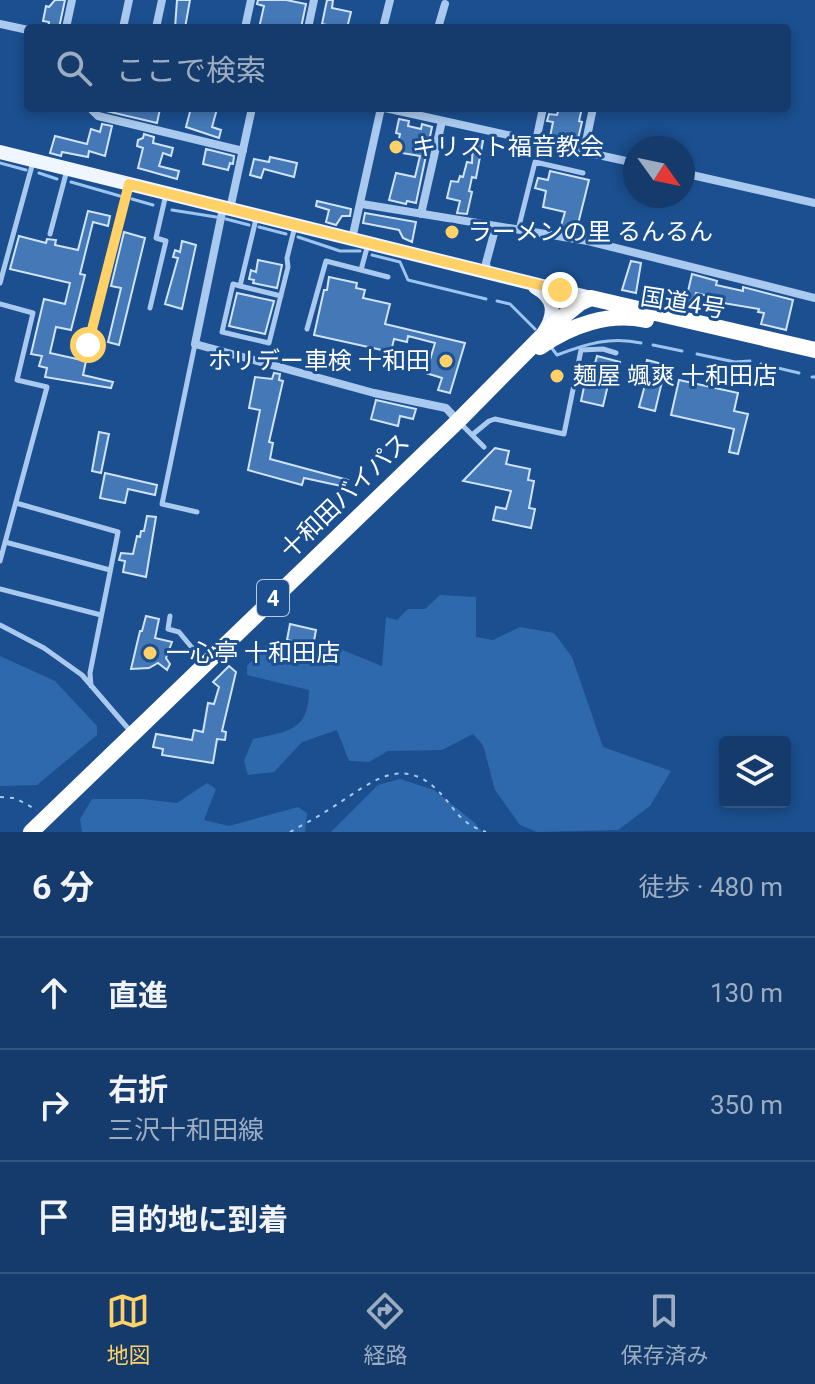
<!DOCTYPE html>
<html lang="ja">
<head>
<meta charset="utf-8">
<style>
  :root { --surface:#143b6b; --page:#214673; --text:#f1f3f6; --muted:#9dadc1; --line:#33557e; --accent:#ffd166 }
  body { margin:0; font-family:Roboto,"Noto Sans JP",sans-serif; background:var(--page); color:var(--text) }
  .controls { position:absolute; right:24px; bottom:24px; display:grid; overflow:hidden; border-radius:8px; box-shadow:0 4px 12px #0003 }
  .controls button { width:72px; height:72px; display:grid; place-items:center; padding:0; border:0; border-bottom:2px solid var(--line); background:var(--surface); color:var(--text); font:40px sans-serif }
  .compass { position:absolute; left:623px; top:136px; width:72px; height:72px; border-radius:50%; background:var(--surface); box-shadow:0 4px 12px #0003; rotate:123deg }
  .stop { position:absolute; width:24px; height:24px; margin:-18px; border:6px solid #ffd166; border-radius:50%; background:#fff }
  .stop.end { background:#ffd166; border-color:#fff; box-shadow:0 2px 8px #0008 }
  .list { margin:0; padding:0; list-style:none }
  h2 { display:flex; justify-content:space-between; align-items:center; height:104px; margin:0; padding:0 32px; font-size:34px }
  h2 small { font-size:26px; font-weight:400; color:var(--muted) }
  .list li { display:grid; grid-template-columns:52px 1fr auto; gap:24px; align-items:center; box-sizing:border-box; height:112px; padding:0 32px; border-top:2px solid var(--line) }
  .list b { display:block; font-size:30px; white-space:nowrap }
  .list p { margin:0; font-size:26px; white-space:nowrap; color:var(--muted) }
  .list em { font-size:26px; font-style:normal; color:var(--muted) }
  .icon { flex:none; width:44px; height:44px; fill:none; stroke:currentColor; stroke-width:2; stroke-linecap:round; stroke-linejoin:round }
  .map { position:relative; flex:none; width:815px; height:832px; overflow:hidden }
  .search { position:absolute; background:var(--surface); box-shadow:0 4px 12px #0003; left:24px; right:24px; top:24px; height:88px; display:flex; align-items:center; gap:20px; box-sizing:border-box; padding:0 28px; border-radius:8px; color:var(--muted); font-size:30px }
  .sheet { height:440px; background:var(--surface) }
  nav { display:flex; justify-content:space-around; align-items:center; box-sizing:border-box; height:112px; border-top:2px solid var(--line); background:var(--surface); font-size:22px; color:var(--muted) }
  nav a { display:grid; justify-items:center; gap:4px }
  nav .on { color:var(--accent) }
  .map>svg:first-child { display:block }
</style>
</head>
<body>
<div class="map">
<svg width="815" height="832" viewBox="0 0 815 832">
  <rect width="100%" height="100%" fill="#1b4f8f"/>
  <path fill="#2e69ad" d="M440 595 476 597V637L493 640 520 627 554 633 572 657 603 747 671 771 650 806 618 830 537 832 520 825 495 790 483 745 473 734 442 750 388 751 369 762 349 761 337 730 302 742 274 772 248 775 244 761 253 739C287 731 309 732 309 690L247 675V666L272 639 319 649 335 647 382 666 386 617 397 620 408 609H425Z
    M0 656 55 681 97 726V735L37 785 0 786Z
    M400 779 434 790 475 823 482 832H331L378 785Z
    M207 783 216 789 204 820 229 826 298 807 307 813 305 832H82L80 819 92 799H143L177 803Z"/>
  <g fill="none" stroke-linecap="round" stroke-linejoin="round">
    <path stroke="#9cc4f0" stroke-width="3" d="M0 163 26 170
      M39 173 57 179
      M71 182 120 196
      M132 199 153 205
      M172 210 216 217
      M226 219 249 225
      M259 227 286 234
      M298 237 340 251H360
      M372 255 400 262 408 280 486 299
      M497 301 510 304 535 329
      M653 345 682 351
      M551 347 557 355C586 344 611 336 641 343
      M697 354 735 362 750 361
      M761 364 799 373
      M812 377H815"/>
  </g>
  <path fill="#4478b7" stroke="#cfe3fa" stroke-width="2" d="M55 0H65L59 28H48L49 22 43 21 46 6 49 7Z
    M177 0H190L185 28H175Z
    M258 0H286L306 4 301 28H259L264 6 257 4Z
    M327 0H333L332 8 351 12 347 28H326L327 25 322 24Z
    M106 108H155L160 109 157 123 106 111Z
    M191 108 217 109 212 127 221 130 219 138 186 127Z
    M559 108H582L579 121 582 122 577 143 550 137 553 122 547 121 549 114 557 115Z
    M399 119 409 121 408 126 421 129 422 124 432 127 416 203 407 201 406 204 389 200 396 173 415 177 420 156 396 152 400 134 396 133Z
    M102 124 112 126 105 156 89 151 88 157 62 152 61 156 50 153 55 136 87 144 91 129 100 132Z
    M144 134 154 137 153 143 173 148 171 156 163 153 159 166 179 171 177 179 138 168 143 148 137 146 138 140 143 138Z
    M473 139 483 141 476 178 472 177 469 191 472 192 467 214 457 213 460 201 447 198 451 181 458 182 460 176 463 177 467 162 472 163Z
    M206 149 234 156 233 164 230 163 228 170 203 164Z
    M270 157 297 163 294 177 264 169 261 178 250 175 254 159 269 162Z
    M550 171 589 180 576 232 560 229 565 212 543 207 546 191 535 188 538 178 548 180Z
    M317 201 351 209 350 216H342L336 225 326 222 329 210 316 206Z
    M88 211 110 216 108 226 93 222 80 274 85 275 71 330 56 327 50 353 86 361 83 375 113 382 111 388 45 377 47 368 39 366 42 356 31 354 44 299 65 304 70 283 10 269 19 236 46 243 47 239 56 240 55 245 78 250Z
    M365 213 416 222 412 242 403 238 399 230 363 223Z
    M124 232 145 238 119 345 108 342 121 288 111 286Z
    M182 241 196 245 182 309 165 304 178 258 173 257 175 250 180 252Z
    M258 260 282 265 277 288 253 283 254 280 249 279 251 270 256 272Z
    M631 261 641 263 636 293 622 290Z
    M692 274 717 281 716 285 743 291V287L793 300 786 330 761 324 764 313 758 312 759 309 723 303 724 300 696 293 693 306 685 304Z
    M329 277 357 283 356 288 365 290 363 298 390 304 385 324 465 343 450 393 438 390 442 378 426 373 435 343 408 336 407 342 394 339 391 352 314 335 324 290H327Z
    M237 293 274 301 265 334 229 326Z
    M597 356 620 362 617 374 611 372 603 406 581 401 587 373 592 374Z
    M647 360 666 365 655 411 639 407 648 374H644Z
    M274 373 280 374 279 380 283 381 269 442 273 443 270 459 348 480 346 487 304 478 302 485 248 470 260 410 249 408 255 377 272 379Z
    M679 380 738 393 734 411 748 414 738 454 729 452 734 429 671 415Z
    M376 400 416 409 413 419 400 416 398 426 371 419Z
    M99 432 109 434 101 473 92 471Z
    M495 448 509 451 506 464 530 469 528 480 534 481 529 508 535 509 531 528 493 520 496 507 506 509 511 491 463 481Z
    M105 473 157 485 155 495 128 489 125 503 100 498Z
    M147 516 156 517 146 577 123 572 125 561 119 560 121 553 133 554 137 536 140 537 141 531H144Z
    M146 616 159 619 155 638 172 642 166 658 170 664 167 670 158 663 149 668 131 669 140 631H142Z
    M290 624 316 630 313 646 287 640Z
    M229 666 236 672 222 731 226 732 225 740 217 739 213 763 162 755 163 749 153 747 156 734 192 740 194 730 203 732 208 703 214 704 219 687 213 682Z"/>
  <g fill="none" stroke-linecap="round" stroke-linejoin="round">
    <path stroke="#a9c9ee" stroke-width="2" stroke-dasharray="4 6" stroke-linecap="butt" d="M0 797 15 798 37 810
      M290 832C306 823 323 814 339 803 369 784 400 756 435 788 455 806 456 822 486 832"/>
    <path stroke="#a9c9ee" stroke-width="5" d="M256 219 240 286 233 284 222 332 269 343 288 267 287 258 295 226
      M518 230 535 162 583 173
      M50 234 67 170
      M361 270 368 244
      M0 283 33 162
      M240 286 281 296
      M0 304 33 313 17 380 47 387 0 561
      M150 308 166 241 156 238 166 194
      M307 329 326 261 388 277
      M195 344 162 504 197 512
      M88 345 129 185
      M459 422 484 447
      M472 435 489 421 495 419 564 434 581 350 603 349 616 353
      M16 503 118 532 90 673 91 686
      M5 542 110 570
      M0 589 101 615
      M170 616 168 629 179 632 203 661
      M0 625 44 648 82 675 132 733"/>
    <path stroke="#a9c9ee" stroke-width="8" d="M0 24 28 30
      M66 28 72 0
      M123 28 129 0
      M156 28 162 0
      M245 28 251 0
      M308 28 314 0
      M383 28 390 0
      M438 28 445 4
      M90 108 98 116 243 151
      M385 108 635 163
      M536 141 543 108
      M584 151 593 108
      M683 173 815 203
      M362 204 588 241 815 298
      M223 208 195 344 374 393 446 408 458 421
      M230 209 252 108
      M421 214 442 121
      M352 239 381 108
      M487 271 486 263 496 226"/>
    <path stroke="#f0f6ff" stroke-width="14" d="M0 152 591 298
      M535 287C555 298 556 313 544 332"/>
    <path stroke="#fff" stroke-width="16" d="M540 347C571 325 609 312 646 320
      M31 832 458 421 554 324 580 303 591 298 815 350"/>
  </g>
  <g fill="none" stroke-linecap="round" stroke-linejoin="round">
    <path stroke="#ffd166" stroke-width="10" d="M88 345 129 184 560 290"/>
  </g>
  <g fill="#ffd166" stroke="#1b4f8f" stroke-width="3">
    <circle cx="396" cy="147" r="8"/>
    <circle cx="452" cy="232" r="8"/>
    <circle cx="446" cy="361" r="8"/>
    <circle cx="557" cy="376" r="8"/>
    <circle cx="150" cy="653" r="8"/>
  </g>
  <g text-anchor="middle" stroke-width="6" stroke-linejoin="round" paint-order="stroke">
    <rect fill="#1b4f8f" stroke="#bbcadd" stroke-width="2" x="257" y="580" width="32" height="36" rx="6"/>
    <g font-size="22" font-weight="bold" fill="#fff">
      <text x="273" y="606">4</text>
    </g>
    <g font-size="24" fill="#fff" stroke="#1b4f8f" text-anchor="start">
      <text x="412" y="155">キリスト福音教会</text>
      <text x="468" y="240">ラーメンの里 るんるん</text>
      <text x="430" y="369" text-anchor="end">ホリデー車検 十和田</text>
      <text x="573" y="384">麺屋 颯爽 十和田店</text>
      <text x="166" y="661">一心亭 十和田店</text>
    </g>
    <g font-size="24" fill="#fff" stroke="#1b4f8f">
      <text transform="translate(683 303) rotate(9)" y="8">国道4号</text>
      <text transform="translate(345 496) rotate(-44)" y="8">十和田バイパス</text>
    </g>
  </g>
</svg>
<div class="controls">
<button><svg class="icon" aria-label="layers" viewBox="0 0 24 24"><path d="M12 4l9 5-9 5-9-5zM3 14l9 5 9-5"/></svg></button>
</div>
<svg class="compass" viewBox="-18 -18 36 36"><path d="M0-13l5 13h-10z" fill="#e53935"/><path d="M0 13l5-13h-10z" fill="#9dadc1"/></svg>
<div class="stop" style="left:88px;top:345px"></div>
<div class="stop end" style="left:560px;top:290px"></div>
<div class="search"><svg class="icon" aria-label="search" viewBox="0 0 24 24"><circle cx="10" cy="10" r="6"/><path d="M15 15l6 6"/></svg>ここで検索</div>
</div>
<section class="sheet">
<h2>6 分<small>徒歩 · 480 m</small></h2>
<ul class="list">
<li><svg class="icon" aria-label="ahead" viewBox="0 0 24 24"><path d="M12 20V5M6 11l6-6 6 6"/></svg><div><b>直進</b></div><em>130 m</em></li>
<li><svg class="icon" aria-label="right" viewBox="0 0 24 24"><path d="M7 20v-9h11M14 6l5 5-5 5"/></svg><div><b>右折</b><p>三沢十和田線</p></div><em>350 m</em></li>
<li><svg class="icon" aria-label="arrive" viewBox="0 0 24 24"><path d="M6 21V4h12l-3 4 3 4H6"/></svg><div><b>目的地に到着</b></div></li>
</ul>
</section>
<nav>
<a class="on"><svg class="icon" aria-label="map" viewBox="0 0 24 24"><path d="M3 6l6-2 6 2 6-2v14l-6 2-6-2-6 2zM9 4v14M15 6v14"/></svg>地図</a>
<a><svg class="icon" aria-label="directions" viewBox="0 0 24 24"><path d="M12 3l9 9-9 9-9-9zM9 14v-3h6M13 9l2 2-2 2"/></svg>経路</a>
<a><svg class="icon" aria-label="saved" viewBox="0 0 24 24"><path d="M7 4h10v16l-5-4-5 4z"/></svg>保存済み</a>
</nav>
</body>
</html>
